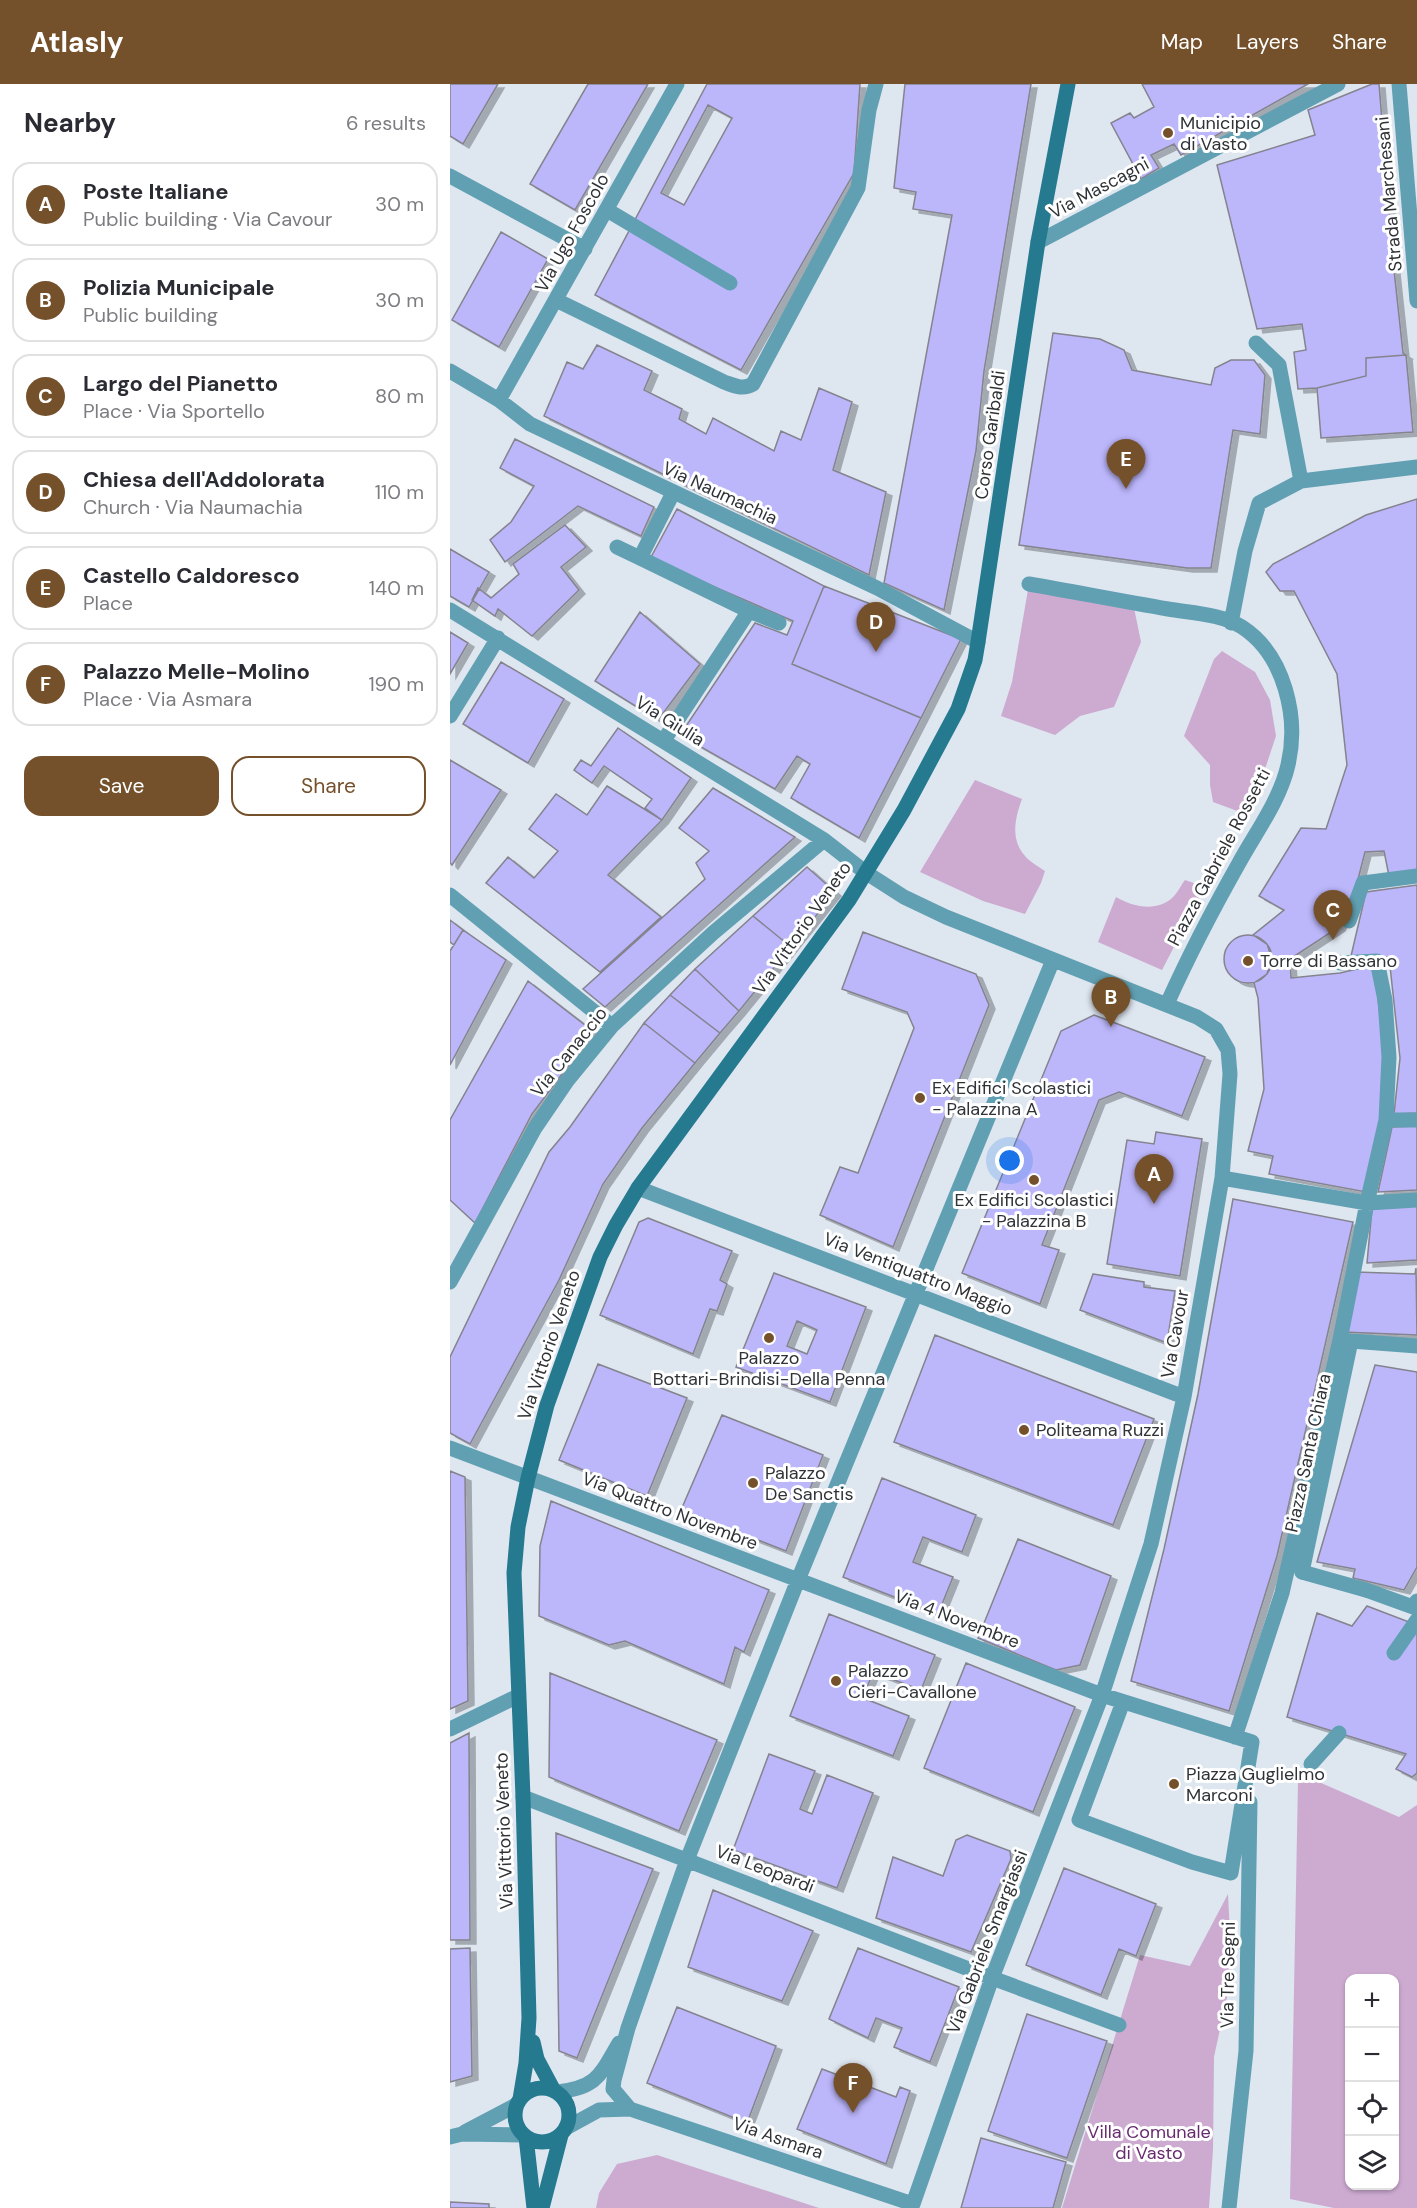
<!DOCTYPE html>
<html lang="en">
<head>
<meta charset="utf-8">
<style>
  :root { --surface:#fff; --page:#f7f7f7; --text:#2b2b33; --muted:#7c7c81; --line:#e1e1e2; --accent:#75512b }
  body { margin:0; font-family:"DM Sans",sans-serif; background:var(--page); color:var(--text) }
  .controls { position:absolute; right:18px; bottom:18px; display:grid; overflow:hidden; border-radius:12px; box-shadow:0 2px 4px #0004 }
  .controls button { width:54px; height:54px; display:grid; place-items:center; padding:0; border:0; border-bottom:2px solid var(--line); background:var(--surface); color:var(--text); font:30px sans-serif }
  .you { position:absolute; left:560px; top:1077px; width:21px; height:21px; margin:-15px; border:4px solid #fff; border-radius:50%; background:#1a73e8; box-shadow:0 0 0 9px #1a73e833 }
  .badge { display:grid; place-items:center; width:39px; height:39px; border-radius:50%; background:var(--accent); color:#fff; font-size:20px; font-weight:700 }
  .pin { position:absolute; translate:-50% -50px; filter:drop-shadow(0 2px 3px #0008) }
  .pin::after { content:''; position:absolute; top:32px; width:21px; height:18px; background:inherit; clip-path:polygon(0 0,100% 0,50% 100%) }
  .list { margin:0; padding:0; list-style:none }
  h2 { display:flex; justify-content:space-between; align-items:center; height:78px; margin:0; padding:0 24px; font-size:26px }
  h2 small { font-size:20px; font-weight:400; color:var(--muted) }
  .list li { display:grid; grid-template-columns:39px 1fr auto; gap:18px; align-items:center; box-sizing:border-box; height:84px; margin:0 12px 12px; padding:0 12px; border:2px solid var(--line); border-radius:18px }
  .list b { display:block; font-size:22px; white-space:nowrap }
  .list p { margin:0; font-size:20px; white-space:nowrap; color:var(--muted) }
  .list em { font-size:20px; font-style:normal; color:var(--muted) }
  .actions { display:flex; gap:12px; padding:18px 24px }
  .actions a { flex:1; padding:14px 0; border:2px solid var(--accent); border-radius:18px; text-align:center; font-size:21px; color:var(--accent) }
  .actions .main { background:var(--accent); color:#fff }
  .icon { flex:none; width:33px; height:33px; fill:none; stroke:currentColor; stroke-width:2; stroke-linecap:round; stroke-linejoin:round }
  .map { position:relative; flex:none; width:967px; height:2124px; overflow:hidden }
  header { display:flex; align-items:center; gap:36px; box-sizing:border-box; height:84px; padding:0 30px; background:var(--accent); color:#fff }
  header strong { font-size:28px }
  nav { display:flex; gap:33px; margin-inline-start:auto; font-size:21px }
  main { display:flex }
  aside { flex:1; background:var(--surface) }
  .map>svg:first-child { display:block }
</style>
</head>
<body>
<header>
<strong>Atlasly</strong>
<nav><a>Map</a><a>Layers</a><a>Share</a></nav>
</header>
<main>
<aside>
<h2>Nearby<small>6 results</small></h2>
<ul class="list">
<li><span class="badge">A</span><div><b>Poste Italiane</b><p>Public building · Via Cavour</p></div><em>30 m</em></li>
<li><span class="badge">B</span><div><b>Polizia Municipale</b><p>Public building</p></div><em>30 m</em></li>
<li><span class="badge">C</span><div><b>Largo del Pianetto</b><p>Place · Via Sportello</p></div><em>80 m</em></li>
<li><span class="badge">D</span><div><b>Chiesa dell'Addolorata</b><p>Church · Via Naumachia</p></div><em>110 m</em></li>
<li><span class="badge">E</span><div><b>Castello Caldoresco</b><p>Place</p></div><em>140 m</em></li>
<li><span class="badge">F</span><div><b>Palazzo Melle-Molino</b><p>Place · Via Asmara</p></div><em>190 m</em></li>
</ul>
<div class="actions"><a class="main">Save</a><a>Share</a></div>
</aside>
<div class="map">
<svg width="967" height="2124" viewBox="0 0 967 2124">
  <defs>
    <filter id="shadow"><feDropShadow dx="6" dy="4" stdDeviation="0" flood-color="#0004"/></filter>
  </defs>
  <rect width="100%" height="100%" fill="#dee6f0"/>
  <path fill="#cdabd1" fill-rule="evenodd" d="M579 500 683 519 691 558 664 623 630 632 605 651 551 632 562 598Z
    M772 567 805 588 820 616 826 652 816 682 790 728 763 718 760 701V681L734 652 764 575Z
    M525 696 572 715C565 734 560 755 575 772 580 778 589 783 595 787L591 799 575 830 533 817 470 788Z
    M735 796 755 803 712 886 648 858 666 813C683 823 708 829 724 812 728 808 731 801 735 796Z
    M862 1695 949 1733 967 1721V2124H884L840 2115 848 1698ZM900 1894H944V2102H900Z
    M778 1810 782 1890 764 1973 763 2066 759 2124H612L690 1871 740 1882Z
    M207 2071 369 2124H146L149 2109 167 2080Z"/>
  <path fill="#bcb6fb" stroke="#84838e" stroke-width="1.5" fill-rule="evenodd" filter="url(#shadow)" d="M0 0H48L13 60 0 52Z
    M138 0H198L125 126 80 100Z
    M257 0H410L404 89 291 286 145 211Z
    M455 0H581L534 287 526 367 494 526 434 499 502 131 463 125 466 108 444 104Z
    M692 0H858L731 71 724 60 701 71 709 84 691 95 661 39 680 29 684 34 704 23Z
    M922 0H929L944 186 953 269 956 271 916 274V292L867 304 848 305 844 268 856 266 852 240 807 245 767 81 865 51 858 26Z
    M258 21 282 34 234 121 211 109Z
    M51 148 98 175 49 263 2 236Z
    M603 249 650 255 674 266 682 286 761 301 765 284 781 276H804L815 291 810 350 783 346 761 484H737L569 461Z
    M147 261 202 287 194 306 232 325 229 335 256 350 263 334 324 367 331 347 351 356 369 304 402 318 383 386 436 408 419 491 94 332 117 278 133 285Z
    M956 271 963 348 871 354 867 304 916 292V274Z
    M65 355 204 423 191 452 128 422 55 478 40 456 61 438 84 402 50 384Z
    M967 415V788L939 792 934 767 915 768 903 815 889 843 840 875 841 894 890 889 924 881 935 975 931 1031 916 1108 819 1090 823 1072 798 1067 814 1005 808 914 804 899 817 890 822 875 817 860 803 851 834 826 809 812 851 744 876 745 897 681 887 590 844 507H830L816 488 823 480 916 431Z
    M227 425 374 502 342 580 471 634 409 754 341 714 360 680 347 672 325 705 230 651 305 539 337 551 343 537 200 475Z
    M115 441 136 463 111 483 129 506 82 552 48 525 45 532 22 516 28 504 41 514 69 490 63 480Z
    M0 465 39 488 19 523 0 512Z
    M374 502 511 555 471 634 342 580Z
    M190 528 250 580 208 636 145 597Z
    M0 548 18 559 0 590Z
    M51 578 114 615 78 679 13 640Z
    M168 644 241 694 212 736 195 724 202 715 154 682 142 699 124 686 131 676 141 682Z
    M0 676 51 706 2 781 0 779Z
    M157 702 212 736 158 791 211 833 150 888 36 799 58 773 84 794 108 767 79 745 106 710 137 731Z
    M263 704 345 753 155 923 133 905 255 795 246 779 259 767 229 744Z
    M357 783 385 808 341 863 303 832Z
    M967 801V1029L944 1030 950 974 939 873 901 872 916 808Z
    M303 832 341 863 289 927 245 885Z
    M0 836 13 846 4 861 0 858Z
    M13 846 56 876 0 981V867Z
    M413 848 526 890 539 921 443 1163 370 1131 390 1083 408 1089 464 944 457 928 392 905Z
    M774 875a24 24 0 1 1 48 0a24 24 0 1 1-48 0Z
    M245 885 289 927 270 949 220 911Z
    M78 897 144 948 82 1030 25 1139 0 1116V1036Z
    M220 911 270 949 245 979 194 939Z
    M644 931 755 973 732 1032 669 1008 649 1016 592 1161 609 1166 590 1220 512 1189 611 947Z
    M194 939 245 979 192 1044 153 1100 109 1196 20 1360 0 1349V1273L99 1068 120 1043Z
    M967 1042V1106L928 1108 942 1043Z
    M706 1048 752 1055 730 1192 657 1180 677 1056 704 1060Z
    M783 1115 903 1138 827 1472 779 1627 681 1597 714 1465 748 1310Z
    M967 1122V1176L917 1179 922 1125Z
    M198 1134 282 1167 270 1196 277 1200 267 1227 260 1225 243 1270 150 1231 189 1138Z
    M966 1184 967 1251 893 1248 906 1188 965 1190Z
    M324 1189 416 1223 380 1318 286 1283ZM347 1237 367 1246 357 1270 337 1262Z
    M643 1190 694 1198V1203L725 1207 717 1259 630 1226Z
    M485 1251 704 1335 663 1441 444 1358Z
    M148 1280 237 1314 197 1412 109 1376Z
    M925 1281 967 1288V1483L954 1506 903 1494 905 1485 867 1478Z
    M272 1331 373 1371 336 1467 231 1426Z
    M0 1387 15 1393 18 1617 0 1625Z
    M432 1394 526 1431 512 1468 473 1453 463 1478 503 1493 488 1530 393 1493Z
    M101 1417 319 1506 294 1568 285 1563 274 1600 175 1557 159 1561 89 1532 90 1462Z
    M568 1455 661 1492 630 1581 606 1586 528 1554Z
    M917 1522 967 1541V1689L962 1693 946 1685 956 1670 837 1633 867 1529 902 1542Z
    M379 1530 485 1571 471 1606 423 1588 413 1614 459 1632 443 1672 340 1632Z
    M516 1579 625 1623 583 1728 474 1684Z
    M100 1589 267 1656 229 1747 99 1693Z
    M19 1649 20 1856H0V1659Z
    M319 1670 365 1687 350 1725 362 1730 377 1691 423 1709 387 1804 283 1766Z
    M106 1749 203 1785 127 1974 109 1967Z
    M517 1751 560 1767 561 1775 521 1868 426 1834 443 1773 493 1792 506 1756Z
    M614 1784 706 1820 686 1872 669 1865 651 1911 576 1881Z
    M263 1806 363 1847 332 1917 238 1883Z
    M20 1864 22 1992 0 1998V1865Z
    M408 1864 509 1903 480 1978 444 1963 452 1944 426 1934 418 1954 379 1935Z
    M227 1923 326 1962 297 2039 197 1999Z
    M577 1930 657 1957 617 2074 538 2047Z
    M372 1985 446 2013 450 2003 460 2007 436 2080 347 2045Z
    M531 2054 616 2078 603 2124H511Z
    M0 2118 39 2120V2124H0Z"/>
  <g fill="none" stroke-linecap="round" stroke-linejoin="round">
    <path stroke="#61a0b2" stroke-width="15" d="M157 126 280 199
      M106 216 274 298C285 302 293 306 303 300L408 104 419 26 426 0
      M167 463 190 474
      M299 527 329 539
      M214 656 299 527 190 474 223 409
      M852 1488 916 1506
      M944 1569 967 1536
      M861 1680 889 1649
      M542 1894 669 1941"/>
    <path stroke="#61a0b2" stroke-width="15" d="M949 0 967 217
      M0 92 135 165
      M588 158 888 0
      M806 259 829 281 851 397
      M0 287 49 316 80 340 427 504 528 558
      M49 316 227 0
      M579 500C625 508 671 517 718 525 741 529 772 530 792 543 835 571 849 634 838 681 830 716 806 748 789 779 763 825 739 871 717 920
      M0 526 374 756 415 788 454 813 496 833 747 933 766 945 778 966 780 990 772 1094 734 1313 701 1460 652 1611 542 1894 463 2120 180 2025 149 2026 116 2044
      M781 539 795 467 809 419 851 397 967 383
      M0 632 48 554
      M0 811 162 942
      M899 837 913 799 967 792
      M890 879 927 877 935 916 939 973 936 1036 917 1119 890 1256 901 1257
      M936 1036H967
      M772 1094 917 1119 967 1116
      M188 1104 734 1313
      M0 1198 85 1044 117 997 162 942 263 849 374 756
      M0 1364 652 1611 802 1658 781 1789 742 1778 629 1736 673 1618
      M852 1488 901 1257 967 1262
      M916 1506 963 1523 967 1517
      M0 1645 68 1612
      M785 1653 832 1509 890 1256
      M73 1713 542 1894
      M108 2008C148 2003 150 1991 169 1959
      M180 2025 163 2005 164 1996 178 1944 237 1776 348 1496 603 876
      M15 2048 66 2021
      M0 2053 12 2050 73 2051
      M779 2124 796 1967 800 1718"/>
    <path stroke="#257a90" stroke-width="15" d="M83 1958 87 1975 103 2005
      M65 2031a27 27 0 1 1 54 0a27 27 0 1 1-54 0Z
      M70 2015 76 1979 79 1934 73 1713 64 1489 68 1443 78 1394 97 1321 150 1173 166 1141 188 1104 399 816 454 726 508 625 525 576 528 558 588 158 618 0
      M76 2053 84 2124
      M92 2124 111 2051"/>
  </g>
  <g fill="#75512b" stroke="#fff" stroke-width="2">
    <circle cx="718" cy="49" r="6"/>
    <circle cx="798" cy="877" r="6"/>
    <circle cx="470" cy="1014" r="6"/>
    <circle cx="584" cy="1096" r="6"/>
    <circle cx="319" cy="1254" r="6"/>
    <circle cx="574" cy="1346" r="6"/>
    <circle cx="303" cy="1399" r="6"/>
    <circle cx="386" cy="1597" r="6"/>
    <circle cx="724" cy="1700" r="6"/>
  </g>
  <g text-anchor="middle" stroke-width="6" stroke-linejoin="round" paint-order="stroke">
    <g font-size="18" fill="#2f3236" stroke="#fff" text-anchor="start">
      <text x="730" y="45">Municipio<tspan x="730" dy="21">di Vasto</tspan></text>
      <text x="810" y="883">Torre di Bassano</text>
      <text x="482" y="1010">Ex Edifici Scolastici<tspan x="482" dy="21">- Palazzina A</tspan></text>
      <text x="584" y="1122" text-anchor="middle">Ex Edifici Scolastici<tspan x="584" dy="21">- Palazzina B</tspan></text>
      <text x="319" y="1280" text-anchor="middle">Palazzo<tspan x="319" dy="21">Bottari-Brindisi-Della Penna</tspan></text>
      <text x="586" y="1352">Politeama Ruzzi</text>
      <text x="315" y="1395">Palazzo<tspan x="315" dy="21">De Sanctis</tspan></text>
      <text x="398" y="1593">Palazzo<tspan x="398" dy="21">Cieri-Cavallone</tspan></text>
      <text x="736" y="1696">Piazza Guglielmo<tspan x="736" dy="21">Marconi</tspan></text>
    </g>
    <g font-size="18" fill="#2f3236" stroke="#fff">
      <text transform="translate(649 104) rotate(-28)" y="6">Via Mascagni</text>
      <text transform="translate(939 110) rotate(-95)" y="6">Strada Marchesani</text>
      <text transform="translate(122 149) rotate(-61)" y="6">Via Ugo Foscolo</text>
      <text transform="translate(540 351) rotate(-82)" y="6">Corso Garibaldi</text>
      <text transform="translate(270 409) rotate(25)" y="6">Via Naumachia</text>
      <text transform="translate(220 637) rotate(32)" y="6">Via Giulia</text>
      <text transform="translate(769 773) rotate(-62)" y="6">Piazza Gabriele Rossetti</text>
      <text transform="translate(352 844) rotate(-55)" y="6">Via Vittorio Veneto</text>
      <text transform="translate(119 968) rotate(-51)" y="6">Via Canaccio</text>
      <text transform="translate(468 1190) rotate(21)" y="6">Via Ventiquattro Maggio</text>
      <text transform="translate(725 1250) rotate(-80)" y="6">Via Cavour</text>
      <text transform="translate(99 1261) rotate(-71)" y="6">Via Vittorio Veneto</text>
      <text transform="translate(858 1369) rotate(-78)" y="6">Piazza Santa Chiara</text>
      <text transform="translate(220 1427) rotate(21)" y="6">Via Quattro Novembre</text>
      <text transform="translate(507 1535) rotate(21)" y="6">Via 4 Novembre</text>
      <text transform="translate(54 1747) rotate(-92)" y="6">Via Vittorio Veneto</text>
      <text transform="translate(315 1785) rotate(21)" y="6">Via Leopardi</text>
      <text transform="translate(537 1858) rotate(-69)" y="6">Via Gabriele Smargiassi</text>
      <text transform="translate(778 1891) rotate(-89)" y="6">Via Tre Segni</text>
      <text transform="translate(328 2054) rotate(19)" y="6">Via Asmara</text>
    </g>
    <g font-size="18" fill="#672b70" stroke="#fff">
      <text x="699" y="2054">Villa Comunale<tspan x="699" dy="21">di Vasto</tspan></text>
    </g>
  </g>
</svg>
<div class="controls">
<button>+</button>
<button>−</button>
<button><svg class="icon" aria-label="locate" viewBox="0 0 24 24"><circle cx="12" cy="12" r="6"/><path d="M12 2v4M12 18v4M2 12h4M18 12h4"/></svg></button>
<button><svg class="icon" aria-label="layers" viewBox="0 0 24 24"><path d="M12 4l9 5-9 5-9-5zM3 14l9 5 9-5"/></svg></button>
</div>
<div class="you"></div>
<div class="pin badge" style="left:704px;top:1120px">A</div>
<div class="pin badge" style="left:661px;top:943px">B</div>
<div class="pin badge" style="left:883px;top:856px">C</div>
<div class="pin badge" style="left:426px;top:568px">D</div>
<div class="pin badge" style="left:676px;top:405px">E</div>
<div class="pin badge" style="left:403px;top:2029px">F</div>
</div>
</main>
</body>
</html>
